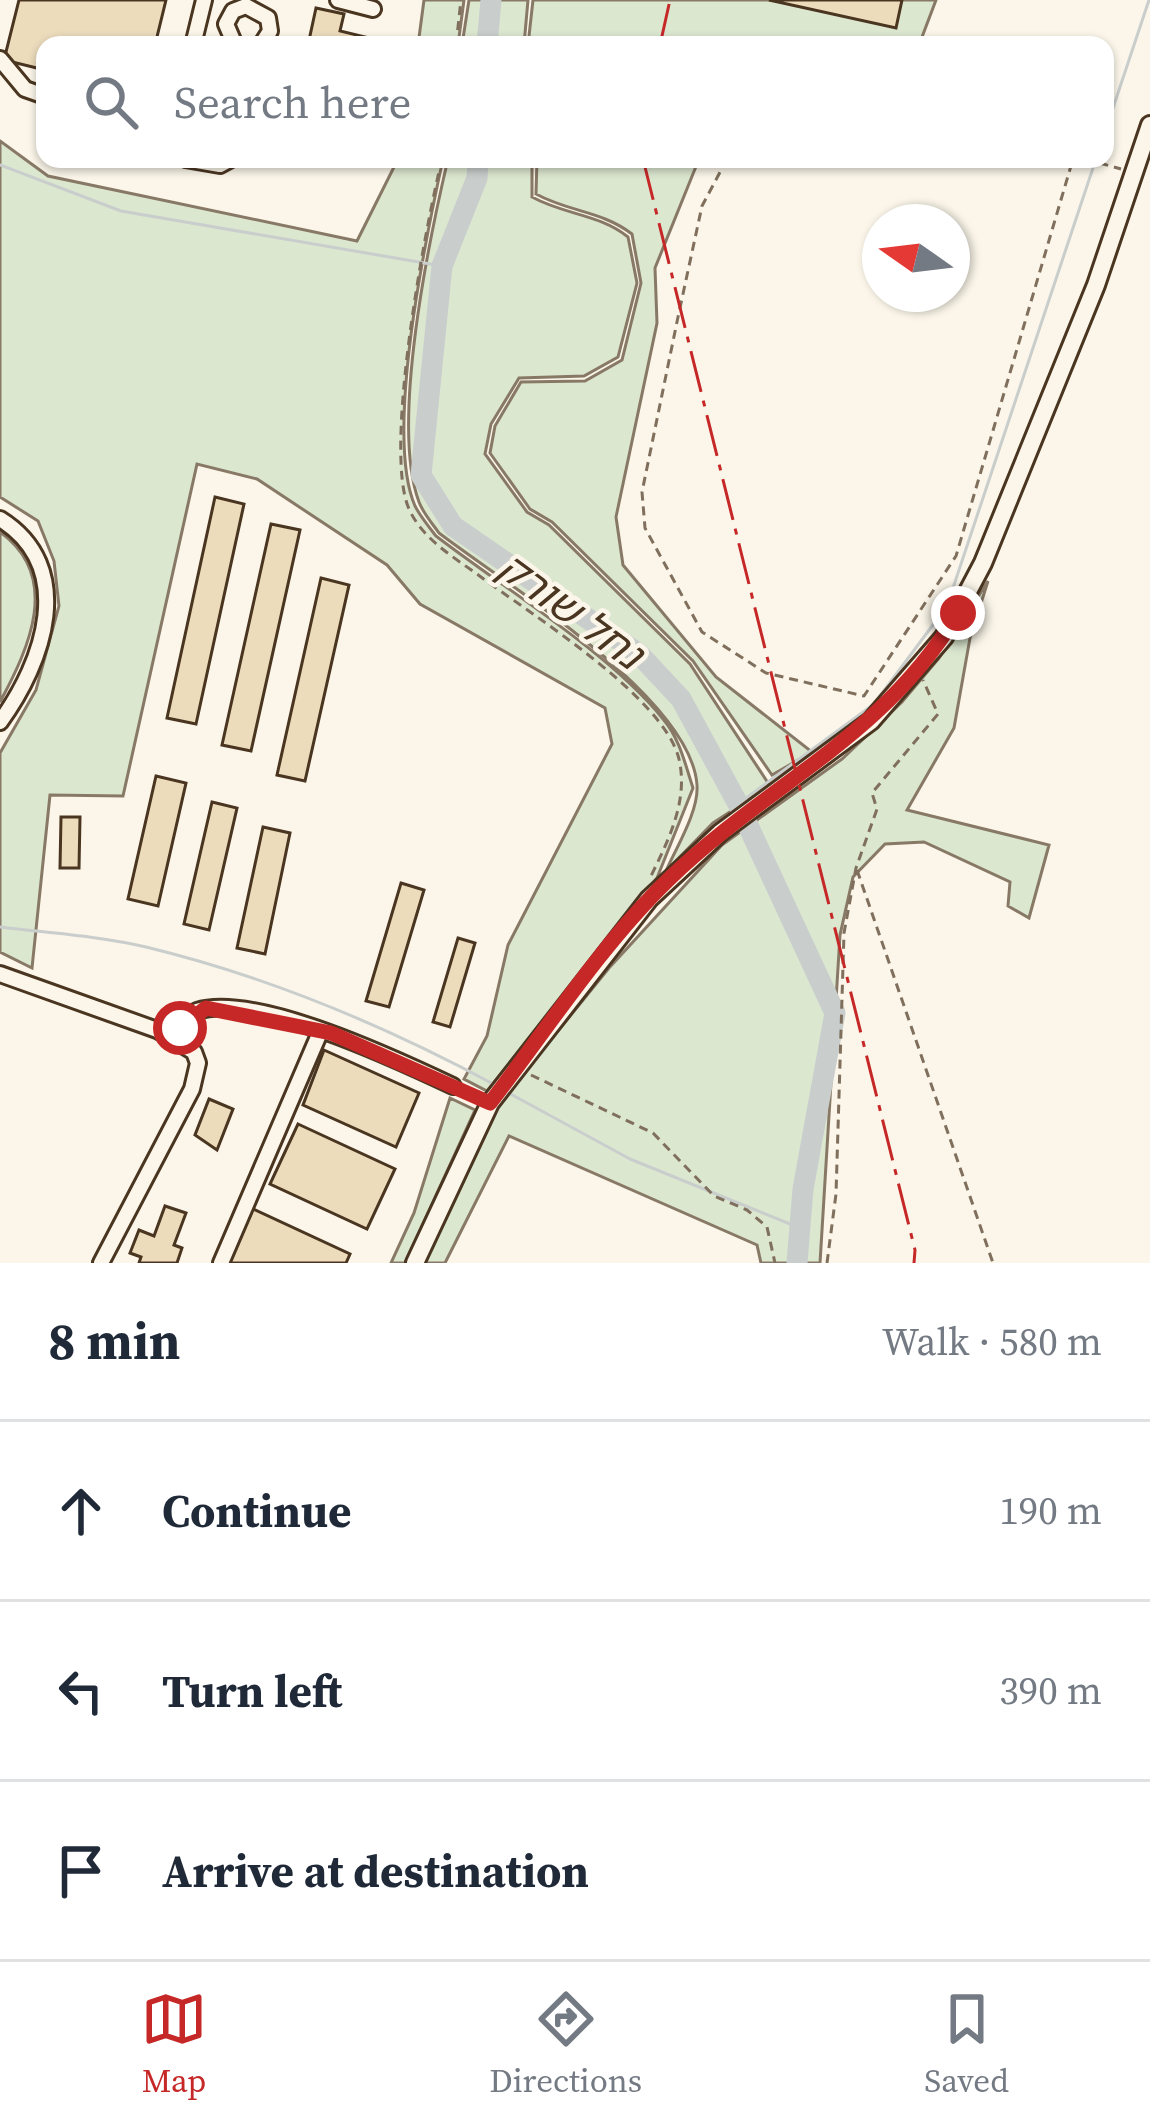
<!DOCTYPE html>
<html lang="en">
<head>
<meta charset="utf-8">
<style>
  :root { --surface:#fff; --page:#f6f6f7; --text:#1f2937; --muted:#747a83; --line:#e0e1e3; --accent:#c62828 }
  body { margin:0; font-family:"Source Serif 4","Noto Sans Hebrew",serif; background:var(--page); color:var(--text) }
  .compass { position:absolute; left:862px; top:204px; width:108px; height:108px; border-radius:50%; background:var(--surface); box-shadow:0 3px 9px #0004; rotate:284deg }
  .stop { position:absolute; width:36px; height:36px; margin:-27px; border:9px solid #c62828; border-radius:50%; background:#fff }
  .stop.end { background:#c62828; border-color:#fff; box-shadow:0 3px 12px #0008 }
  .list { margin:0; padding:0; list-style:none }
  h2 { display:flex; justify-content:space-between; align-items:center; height:156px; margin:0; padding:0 48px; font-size:51px }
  h2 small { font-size:39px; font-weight:400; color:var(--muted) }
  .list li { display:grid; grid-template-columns:78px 1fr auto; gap:36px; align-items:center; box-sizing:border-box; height:180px; padding:0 48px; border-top:3px solid var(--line) }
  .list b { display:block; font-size:45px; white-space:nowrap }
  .list em { font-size:39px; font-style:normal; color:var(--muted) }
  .icon { flex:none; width:66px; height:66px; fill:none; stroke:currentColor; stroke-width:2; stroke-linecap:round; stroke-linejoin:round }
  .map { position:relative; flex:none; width:1150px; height:1263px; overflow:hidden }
  .search { position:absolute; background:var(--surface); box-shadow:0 3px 9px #0004; left:36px; right:36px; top:36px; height:132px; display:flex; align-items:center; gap:30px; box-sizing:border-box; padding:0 42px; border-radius:24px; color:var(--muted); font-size:45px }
  .sheet { height:696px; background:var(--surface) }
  nav { display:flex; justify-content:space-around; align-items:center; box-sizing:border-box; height:168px; border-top:3px solid var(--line); background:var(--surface); font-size:33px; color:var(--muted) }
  nav a { display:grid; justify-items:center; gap:6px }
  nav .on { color:var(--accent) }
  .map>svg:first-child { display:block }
</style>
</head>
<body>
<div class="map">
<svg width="1150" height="1263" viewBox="0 0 1150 1263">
  <rect width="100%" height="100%" fill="#fbf6e9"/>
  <path fill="#dce7d0" stroke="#887966" stroke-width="3" d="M424 0H464L458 45H418Z
    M469 0H528L524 45H462Z
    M533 0H936L919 45H528Z
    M0 141 48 176 357 241 398 159H443C426 237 384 434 415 506 420 516 429 527 436 536 505 589 610 653 663 719 680 739 685 764 693 788L657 878 487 1091 464 1079 487 1036 508 945 612 744 605 708 420 604 387 565 257 479 197 464 123 796 50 795 32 968 0 952V753L36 690 59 606 54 561 38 521 0 497Z
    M448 159H532V197C565 215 599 214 628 237L637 283 618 357 584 376 519 378 491 424 485 454 527 512 549 525 690 664 770 786 713 823 666 871C676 848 699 811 697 785 691 698 507 585 439 533 432 523 423 513 419 502 390 425 429 240 448 159Z
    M537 159H699L655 268 657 323 616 517 623 565 716 677 812 752 772 775 693 661 552 522 530 509 490 453 495 426 521 382 585 381 622 360 641 283 632 234C602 211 569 212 536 194Z
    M0 532C62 577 29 648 0 702Z
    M988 581 970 638 954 728 907 810 1049 845 1029 918 1008 906 1010 882 924 842 885 844 853 877 840 935 820 1263H761L757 1245 509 1136 445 1263H419L497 1106 609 968 722 845 842 759 902 702 939 658Z
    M450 1098 475 1110 405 1263H391L414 1213Z"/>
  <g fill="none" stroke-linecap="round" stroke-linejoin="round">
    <path stroke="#c9cecd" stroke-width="3" d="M1105 132 1149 0
      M0 165 121 211 442 266
      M738 804 874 704 947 606 1096 159
      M0 927C48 933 99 936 146 947 270 977 386 1026 497 1086
      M505 1091 630 1159 800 1228"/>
    <path stroke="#c9cecd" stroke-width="21" d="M487 45 491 0
      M478 159 477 178 442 266 421 475 453 526 639 654 681 699 738 804 835 1013 803 1189 797 1263"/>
  </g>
  <path fill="#ecdcbc" stroke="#4a3520" stroke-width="3" d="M19 0H166L155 45H45V70L4 60Z
    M769 0H902L896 28Z
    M316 8 344 14 340 31 398 45H308Z
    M215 497 244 504 196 724 167 718Z
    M271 524 300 530 251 751 222 745Z
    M321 578 349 585 305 781 277 775Z
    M156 776 186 783 158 906 128 899Z
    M212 802 237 808 209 930 184 924Z
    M61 817H80L79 868H60Z
    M263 827 290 833 265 954 237 948Z
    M401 883 424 890 389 1007 366 1001Z
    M458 938 475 943 450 1027 433 1022Z
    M324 1050 419 1093 396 1147 303 1105Z
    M209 1099 233 1109 217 1150 195 1135Z
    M298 1124 395 1169 367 1229 270 1184Z
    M165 1206 186 1213 174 1245 182 1248 177 1263H139L141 1257 130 1253 139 1230 154 1236Z
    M253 1209 350 1254 346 1263H229Z"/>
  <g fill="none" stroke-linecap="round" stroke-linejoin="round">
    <g stroke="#4a3520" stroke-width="20">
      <path id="minor" d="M338 0 373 9
        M193 45 204 0
        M235 45 226 24 233 11 246 6 268 18 270 31 261 45
        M0 59 25 89 45 96
        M185 159 220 165 231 159
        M0 519C77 567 44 662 0 722
        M0 974 157 1030 194 1052 198 1063 192 1089 101 1263
        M176 1038 197 1011C254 992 398 1060 453 1086
        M221 1263 321 1030"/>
    </g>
    <g stroke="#4a3520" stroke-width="22">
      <path id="major" d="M415 1263 490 1103 649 899 720 833 871 721 944 637 983 563 1096 285 1150 125"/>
    </g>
    <path stroke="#7f6f5c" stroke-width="3" stroke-dasharray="9 6" stroke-linecap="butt" d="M456 45 461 0
      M442 159C425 228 383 450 409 509 423 540 454 557 481 577 532 615 664 697 679 759 689 802 667 843 649 880
      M727 159 702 206 678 317 642 492 645 528 702 632 766 673 864 696 956 556 1073 159
      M1085 159 1121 169
      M857 870 993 1263
      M531 1075 653 1133 714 1196 747 1210 767 1227 775 1263
      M827 1263 836 1194 844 933 856 868 877 809 872 793 938 714 923 680"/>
    <use href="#minor" stroke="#fbf6e9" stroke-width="14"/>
    <use href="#major" stroke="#fbf6e9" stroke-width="16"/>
    <path stroke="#c62828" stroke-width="3" stroke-dasharray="42 9 6 9" stroke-linecap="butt" d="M660 45 670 0
      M643 159 915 1250 914 1263"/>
  </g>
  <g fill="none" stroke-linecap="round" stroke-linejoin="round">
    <path stroke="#c62828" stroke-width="15" d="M180 1028 206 1008 331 1033 490 1103C547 1029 601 945 668 880 769 782 881 740 958 613"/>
  </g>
  <g text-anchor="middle" stroke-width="9" stroke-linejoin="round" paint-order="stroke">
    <g font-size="42" font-style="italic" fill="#4a3520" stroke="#fbf6e9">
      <text transform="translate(571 610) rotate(36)" y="15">נחל שורק</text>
    </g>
  </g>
</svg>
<svg class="compass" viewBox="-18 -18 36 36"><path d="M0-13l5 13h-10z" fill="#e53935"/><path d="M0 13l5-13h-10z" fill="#747a83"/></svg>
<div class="stop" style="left:180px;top:1028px"></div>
<div class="stop end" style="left:958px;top:613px"></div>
<div class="search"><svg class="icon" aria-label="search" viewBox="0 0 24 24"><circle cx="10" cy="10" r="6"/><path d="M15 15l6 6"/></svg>Search here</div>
</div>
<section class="sheet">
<h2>8 min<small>Walk · 580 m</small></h2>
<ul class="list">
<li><svg class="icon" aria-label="ahead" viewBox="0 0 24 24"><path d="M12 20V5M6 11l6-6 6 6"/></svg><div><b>Continue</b></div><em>190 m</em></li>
<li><svg class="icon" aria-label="left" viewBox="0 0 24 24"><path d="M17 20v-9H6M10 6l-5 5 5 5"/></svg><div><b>Turn left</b></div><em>390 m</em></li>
<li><svg class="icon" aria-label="arrive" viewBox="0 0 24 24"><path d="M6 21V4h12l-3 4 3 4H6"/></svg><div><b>Arrive at destination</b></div></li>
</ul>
</section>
<nav>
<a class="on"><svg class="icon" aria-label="map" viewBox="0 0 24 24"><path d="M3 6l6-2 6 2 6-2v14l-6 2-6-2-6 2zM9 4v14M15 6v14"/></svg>Map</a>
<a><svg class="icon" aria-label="directions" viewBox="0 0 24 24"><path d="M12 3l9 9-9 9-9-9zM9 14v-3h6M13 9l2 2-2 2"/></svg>Directions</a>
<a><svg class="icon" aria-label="saved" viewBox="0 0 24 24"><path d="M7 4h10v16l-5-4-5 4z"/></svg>Saved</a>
</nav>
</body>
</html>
